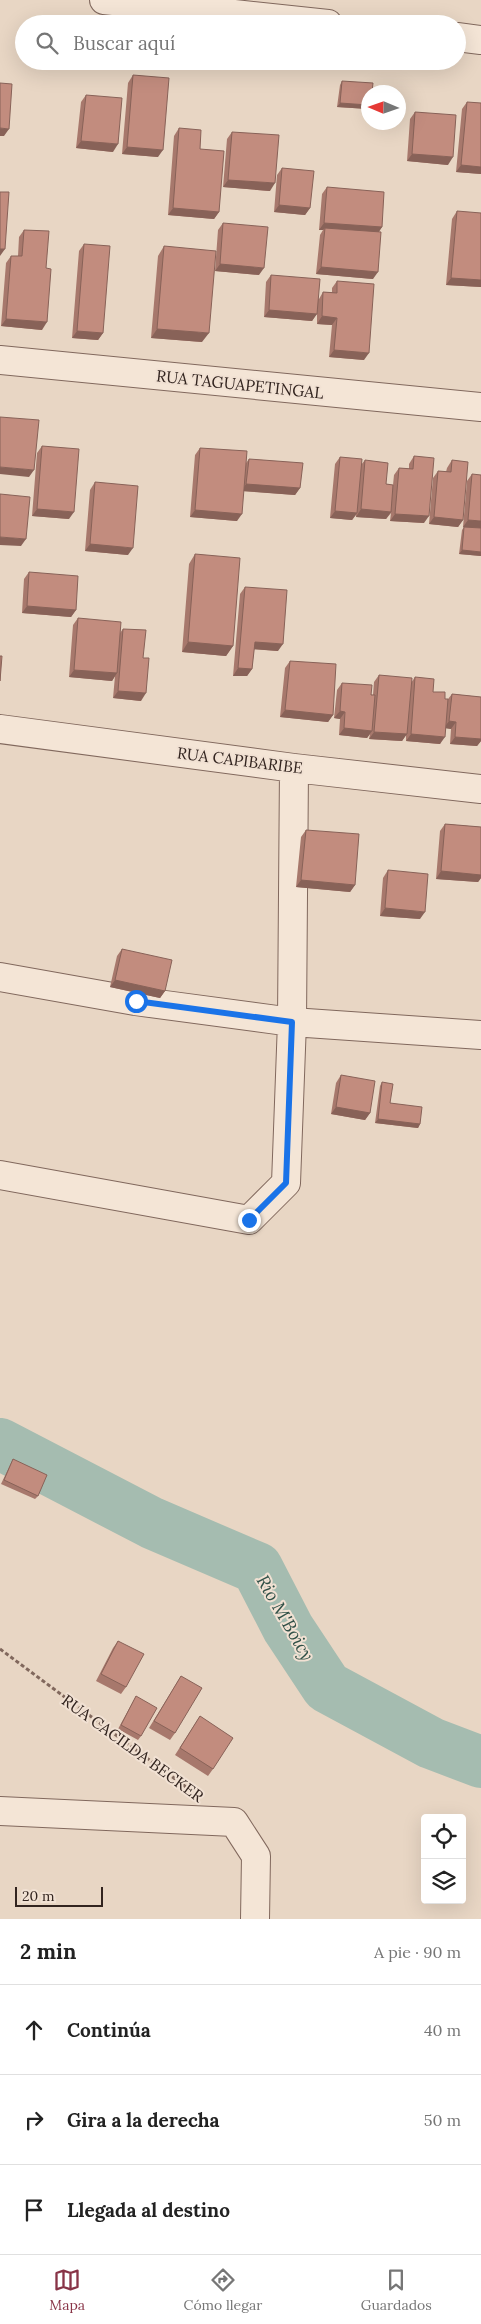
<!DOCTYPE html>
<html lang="es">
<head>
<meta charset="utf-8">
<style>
  :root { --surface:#fff; --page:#f6f6f6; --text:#222; --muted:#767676; --line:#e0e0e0; --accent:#883447 }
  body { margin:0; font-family:Lora,serif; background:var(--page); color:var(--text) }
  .controls { position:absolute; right:15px; bottom:15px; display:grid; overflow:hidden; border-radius:5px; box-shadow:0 5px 20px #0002 }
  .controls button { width:45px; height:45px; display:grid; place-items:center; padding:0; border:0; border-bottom:1px solid var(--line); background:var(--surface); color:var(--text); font:25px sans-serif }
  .compass { position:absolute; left:361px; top:85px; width:45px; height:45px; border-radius:50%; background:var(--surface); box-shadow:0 5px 20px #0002; rotate:272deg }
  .scale { position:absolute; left:15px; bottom:12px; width:88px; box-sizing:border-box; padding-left:5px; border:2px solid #32241f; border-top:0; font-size:14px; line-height:18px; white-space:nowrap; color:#32241f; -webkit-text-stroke:4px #f1e1d3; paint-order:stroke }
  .stop { position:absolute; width:15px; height:15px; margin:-11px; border:4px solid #1a73e8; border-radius:50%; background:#fff }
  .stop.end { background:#1a73e8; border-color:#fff; box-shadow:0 1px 5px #0008 }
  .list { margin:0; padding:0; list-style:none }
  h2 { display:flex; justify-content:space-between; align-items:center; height:65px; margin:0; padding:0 20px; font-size:21px }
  h2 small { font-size:16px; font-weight:400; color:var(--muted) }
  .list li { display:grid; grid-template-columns:32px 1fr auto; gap:15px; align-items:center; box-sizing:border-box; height:90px; padding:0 20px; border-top:1px solid var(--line) }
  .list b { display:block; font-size:19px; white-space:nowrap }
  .list em { font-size:16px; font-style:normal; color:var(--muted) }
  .icon { flex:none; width:28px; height:28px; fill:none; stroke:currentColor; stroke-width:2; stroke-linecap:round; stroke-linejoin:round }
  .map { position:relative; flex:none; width:481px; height:1919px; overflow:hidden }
  .search { position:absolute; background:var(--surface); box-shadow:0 5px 20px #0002; left:15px; right:15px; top:15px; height:55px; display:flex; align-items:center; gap:12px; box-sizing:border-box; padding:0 18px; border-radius:28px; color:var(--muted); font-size:19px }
  .sheet { height:335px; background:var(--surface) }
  nav { display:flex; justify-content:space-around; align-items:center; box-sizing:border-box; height:70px; border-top:1px solid var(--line); background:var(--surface); font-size:14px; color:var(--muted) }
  nav a { display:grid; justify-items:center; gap:2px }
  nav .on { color:var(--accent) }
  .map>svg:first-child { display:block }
</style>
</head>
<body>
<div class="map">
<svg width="481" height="1919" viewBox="0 0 481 1919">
  <rect width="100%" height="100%" fill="#e8d6c4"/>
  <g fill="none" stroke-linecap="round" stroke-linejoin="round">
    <path stroke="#a5bcb0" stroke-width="52" d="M0 1444 152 1523 257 1568 288 1628 327 1687 431 1743 481 1762"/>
    <g stroke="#81685d" stroke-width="30">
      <path id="minor" d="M104 0 328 24
        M457 37 481 40
        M0 360 481 407
        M0 729 294 768 481 789
        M0 977 135 1001 292 1022 481 1035
        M0 1175 249 1220 286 1183 292 1022 294 768
        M0 1811 234 1822 256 1856 255 1919"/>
    </g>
    <path stroke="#81685d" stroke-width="3" stroke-dasharray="4 2.5" stroke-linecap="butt" d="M0 1649 190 1790"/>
    <use href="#minor" stroke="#f4e5d6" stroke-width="28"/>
  </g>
  <path fill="#a7786c" d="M133 75 158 157 122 154 128 83Z
    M342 81 368 109 337 107 340 85Z
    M86 95 113 152 76 148 81 102Z
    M467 102 481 174 456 172 462 109Z
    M415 112 448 165 407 161 410 119Z
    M179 128 200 149 219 212 214 219 168 215 174 136Z
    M232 132 270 191 223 187 227 139Z
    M282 168 310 208 305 215 274 212 277 175Z
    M327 187 382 227 378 232 373 279 316 274 320 235 323 230H319L322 194Z
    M457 211 481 287 446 285 452 219Z
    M223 223 259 275 215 271 218 230Z
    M24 230 46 268 42 330 1 326 6 263 11 256H18L19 237Z
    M84 244 103 333 98 340 72 338 79 251Z
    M164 246 202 342 151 338 158 256Z
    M271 275 319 299 323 292H332V288L337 281 364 360 329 357 332 325 317 324V313L312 321 264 317 266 282Z
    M42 446 69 519 32 516 37 453Z
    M200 448 246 463 249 459 300 488 295 495 243 491 237 521 190 517 195 455Z
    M414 456 424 523 390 521 391 513 386 519 356 517V515L352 520 330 518 335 464 340 457 361 465 365 460 386 484 393 485 394 475 399 468 409 469V464Z
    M452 460 463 520 458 527 429 524 433 478 438 471 446 472 447 468Z
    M472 474 481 556 459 554 462 530 464 527H463L467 481Z
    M95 482 128 555 85 551 90 490Z
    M195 554 233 646 226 656 182 652 189 564Z
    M29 572 76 610 71 617 22 613 24 579Z
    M245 587 278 651 254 649 252 669 247 676H233L240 594Z
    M78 618 120 633 123 629 143 658 141 701 113 698 115 676 112 681 69 677 73 625Z
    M290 661 333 715 328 722 280 717 285 668Z
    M379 675 411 683 415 677 433 692 445 699H448L452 694 481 697V741L477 746 450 744 451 729 446 728 440 744 406 741V735L402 741 369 739 370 734 367 738 339 735 340 719 334 718 337 690 342 683 373 695 374 682Z
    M445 824 481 827V878L478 882 436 879 440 831Z
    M306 830 355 885 350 892 296 887 301 837Z
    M388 870 420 919 380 916 383 878Z
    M122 949 165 991 160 998 110 987 117 956Z
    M341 1075 370 1113 365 1120 331 1114 336 1083Z
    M382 1082 390 1103 420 1124 418 1128 375 1123 380 1086Z
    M13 1459 38 1496 35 1499 1 1484 11 1463Z
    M118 1641 126 1687 121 1694 96 1681 113 1648Z
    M181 1676 175 1733 170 1740 149 1728Z
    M136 1696 141 1736 138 1740 118 1729Z
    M200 1716 213 1769 208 1776 175 1755Z"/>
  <path fill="#886258" d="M340 103 368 105V109L337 107Z
    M0 128 9 129 4 136H0Z
    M81 141 118 144 113 152 76 148Z
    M127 147 163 150 158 157 122 154Z
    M412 154 453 157 448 165 407 161Z
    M461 165 481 167V174L456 172Z
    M228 180 275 183 270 191 223 187Z
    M279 205 310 208 305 215 274 212Z
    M173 208 219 212 214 219 168 215Z
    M324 223 382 227 377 235 325 228 323 230H319Z
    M0 249H5L0 256Z
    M220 264 264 268 259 275 215 271Z
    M321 267 378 272 373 279 316 274Z
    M451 278 481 280V287L446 285Z
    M269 310 317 314 312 321 264 317Z
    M322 316 337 318 332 325 317 324Z
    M6 319 47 322 42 330 1 326Z
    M157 329 209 333 202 342 151 338Z
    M77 331 103 333 98 340 72 338Z
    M334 350 369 353 364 360 329 357Z
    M0 467 34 470 29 477 0 474Z
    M246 484 300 488 295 495 241 491Z
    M37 509 74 512 69 519 32 516Z
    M361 509 391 512 386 519 356 517Z
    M195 510 242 514 237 521 190 517Z
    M335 511 357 513 352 520 330 518Z
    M395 514 429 516 424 523 390 521Z
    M434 517 463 520 458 527 429 524Z
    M468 520 481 521V529L463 527Z
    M0 537 26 539 21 546 0 545Z
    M90 544 133 548 128 555 85 551Z
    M462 550 481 552V556L459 554Z
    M27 606 76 610 71 617 22 613Z
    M188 642 233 646 226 656 182 652Z
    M255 642 283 644 278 651 250 649Z
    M238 668 252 669 247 676H233Z
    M74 670 117 673 112 681 69 677Z
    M118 691 146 693 141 701 113 698Z
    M285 710 333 715 328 722 280 717Z
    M340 711 345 712 340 719 334 718Z
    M449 721 456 722 451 729 444 728Z
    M344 728 372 731 367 738 339 735Z
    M374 732 407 734 402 741 369 739Z
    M411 734 445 737 440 744 406 741Z
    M455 737 481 739V741L477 746 450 744Z
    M441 871 481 875V878L478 882 436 879Z
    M301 880 355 885 350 892 296 887Z
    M385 908 425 912 420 919 380 916Z
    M115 980 165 991 160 998 110 987Z
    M336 1107 370 1113 365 1120 331 1114Z
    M378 1119 420 1124 418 1128 375 1123Z"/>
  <path fill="#c28c7e" stroke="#886258" d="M133 75 169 78 163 150 127 147Z
    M342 81 373 83 372 92H368V105L340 103Z
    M0 83 12 84 9 129 0 128Z
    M86 95 122 98 118 144 81 141Z
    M467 102 481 103V167L461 165Z
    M415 112 456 115 453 157 412 154Z
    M179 128 201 130 200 149 224 151 219 212 173 208Z
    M232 132 279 135 275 183 228 180Z
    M282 168 314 171 310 208 279 205Z
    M327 187 384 192 382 227 324 223Z
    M0 192H9L5 249H0Z
    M457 211 481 213V280L451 278Z
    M223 223 268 227 264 268 220 264Z
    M325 228 381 232 378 272 321 267Z
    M24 230 49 231 46 268 51 269 47 322 6 319 11 256H22Z
    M84 244 110 246 103 333 77 331Z
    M164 246 216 251 209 333 157 329Z
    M271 275 320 279 317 314 269 310Z
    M337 281 374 284 369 353 334 350 337 318 322 316 323 292 337 293Z
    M0 417 39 420 34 470 0 467Z
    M42 446 79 449 74 512 37 509Z
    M200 448 247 451 242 514 195 510Z
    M414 456 434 458 429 516 395 514 399 468 413 469Z
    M340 457 362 459 357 513 335 511Z
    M249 459 303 463 300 488 246 484Z
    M365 460 388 463 386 484 393 485 391 512 361 509Z
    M452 460 468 462 463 520 434 517 438 471 451 472Z
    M472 474 481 475V521L468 520Z
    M95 482 138 486 133 548 90 544Z
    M0 494 30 497 26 539 0 537Z
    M464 527 481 528V552L462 550Z
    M195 554 240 558 233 646 188 642Z
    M29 572 78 576 76 610 27 606Z
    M245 587 287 590 283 644 255 642 252 669 238 668Z
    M78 618 121 622 117 673 74 670Z
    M123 629 146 630 143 658H149L146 693 118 691Z
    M0 656H2L0 681Z
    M290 661 336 664 333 715 285 710Z
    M379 675 412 678 407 734 374 732Z
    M415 677 434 679 433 692H445V699H448L445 737 411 734Z
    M342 683 372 685 371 695H375L372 731 344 728 345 712 340 711Z
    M452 694 481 697V739L455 737 456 722 449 721Z
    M445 824 481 827V875L441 871Z
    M306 830 359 834 355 885 301 880Z
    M388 870 428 874 425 912 385 908Z
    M122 949 172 960 165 991 115 980Z
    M341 1075 375 1081 370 1113 336 1107Z
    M382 1082 393 1084 390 1103 422 1107 420 1124 378 1119Z
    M13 1459 47 1475 38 1496 4 1480Z
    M118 1641 144 1654 126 1687 101 1674Z
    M181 1676 202 1688 175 1733 154 1721Z
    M136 1696 157 1708 141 1736 121 1725Z
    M200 1716 233 1738 213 1769 180 1748Z"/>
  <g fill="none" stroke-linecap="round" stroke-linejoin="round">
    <path stroke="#1a73e8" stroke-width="6" d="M136 1001 292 1022 286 1183 249 1220"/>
  </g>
  <g text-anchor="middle" stroke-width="4" stroke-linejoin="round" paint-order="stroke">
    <g font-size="16" fill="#32241f" stroke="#f1e1d3">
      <text transform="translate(240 384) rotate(6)" y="6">RUA TAGUAPETINGAL</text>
      <text transform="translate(240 760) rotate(7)" y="6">RUA CAPIBARIBE</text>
      <text transform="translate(133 1748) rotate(36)" y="6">RUA CACILDA BECKER</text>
    </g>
    <g font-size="18" font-style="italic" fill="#305047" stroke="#f1e1d3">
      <text transform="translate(285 1618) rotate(60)" y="6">Rio M'Boicy</text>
    </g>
  </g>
</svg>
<div class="controls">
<button><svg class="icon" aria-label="locate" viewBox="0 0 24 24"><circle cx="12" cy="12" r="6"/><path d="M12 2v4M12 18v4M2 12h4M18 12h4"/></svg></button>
<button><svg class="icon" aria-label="layers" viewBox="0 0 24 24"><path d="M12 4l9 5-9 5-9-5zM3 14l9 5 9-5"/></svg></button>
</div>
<svg class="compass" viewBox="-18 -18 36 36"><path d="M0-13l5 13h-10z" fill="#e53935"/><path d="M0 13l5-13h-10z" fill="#767676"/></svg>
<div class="scale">20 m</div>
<div class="stop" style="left:136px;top:1001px"></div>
<div class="stop end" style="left:249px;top:1220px"></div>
<div class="search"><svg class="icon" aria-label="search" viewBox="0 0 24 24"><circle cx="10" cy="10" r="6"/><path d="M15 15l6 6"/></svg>Buscar aquí</div>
</div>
<section class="sheet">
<h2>2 min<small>A pie · 90 m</small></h2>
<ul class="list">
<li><svg class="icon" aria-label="ahead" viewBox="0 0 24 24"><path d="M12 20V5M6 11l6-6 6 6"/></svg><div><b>Continúa</b></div><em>40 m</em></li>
<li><svg class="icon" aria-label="right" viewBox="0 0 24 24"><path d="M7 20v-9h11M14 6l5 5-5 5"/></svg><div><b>Gira a la derecha</b></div><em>50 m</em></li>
<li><svg class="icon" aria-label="arrive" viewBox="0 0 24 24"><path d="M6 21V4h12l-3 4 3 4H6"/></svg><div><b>Llegada al destino</b></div></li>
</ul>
</section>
<nav>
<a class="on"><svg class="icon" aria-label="map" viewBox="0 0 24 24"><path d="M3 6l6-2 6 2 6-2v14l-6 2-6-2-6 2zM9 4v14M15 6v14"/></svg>Mapa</a>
<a><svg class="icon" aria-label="directions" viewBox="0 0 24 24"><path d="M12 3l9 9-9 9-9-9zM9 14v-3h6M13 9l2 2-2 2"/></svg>Cómo llegar</a>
<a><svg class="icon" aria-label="saved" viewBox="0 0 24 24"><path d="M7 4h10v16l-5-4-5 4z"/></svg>Guardados</a>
</nav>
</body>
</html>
